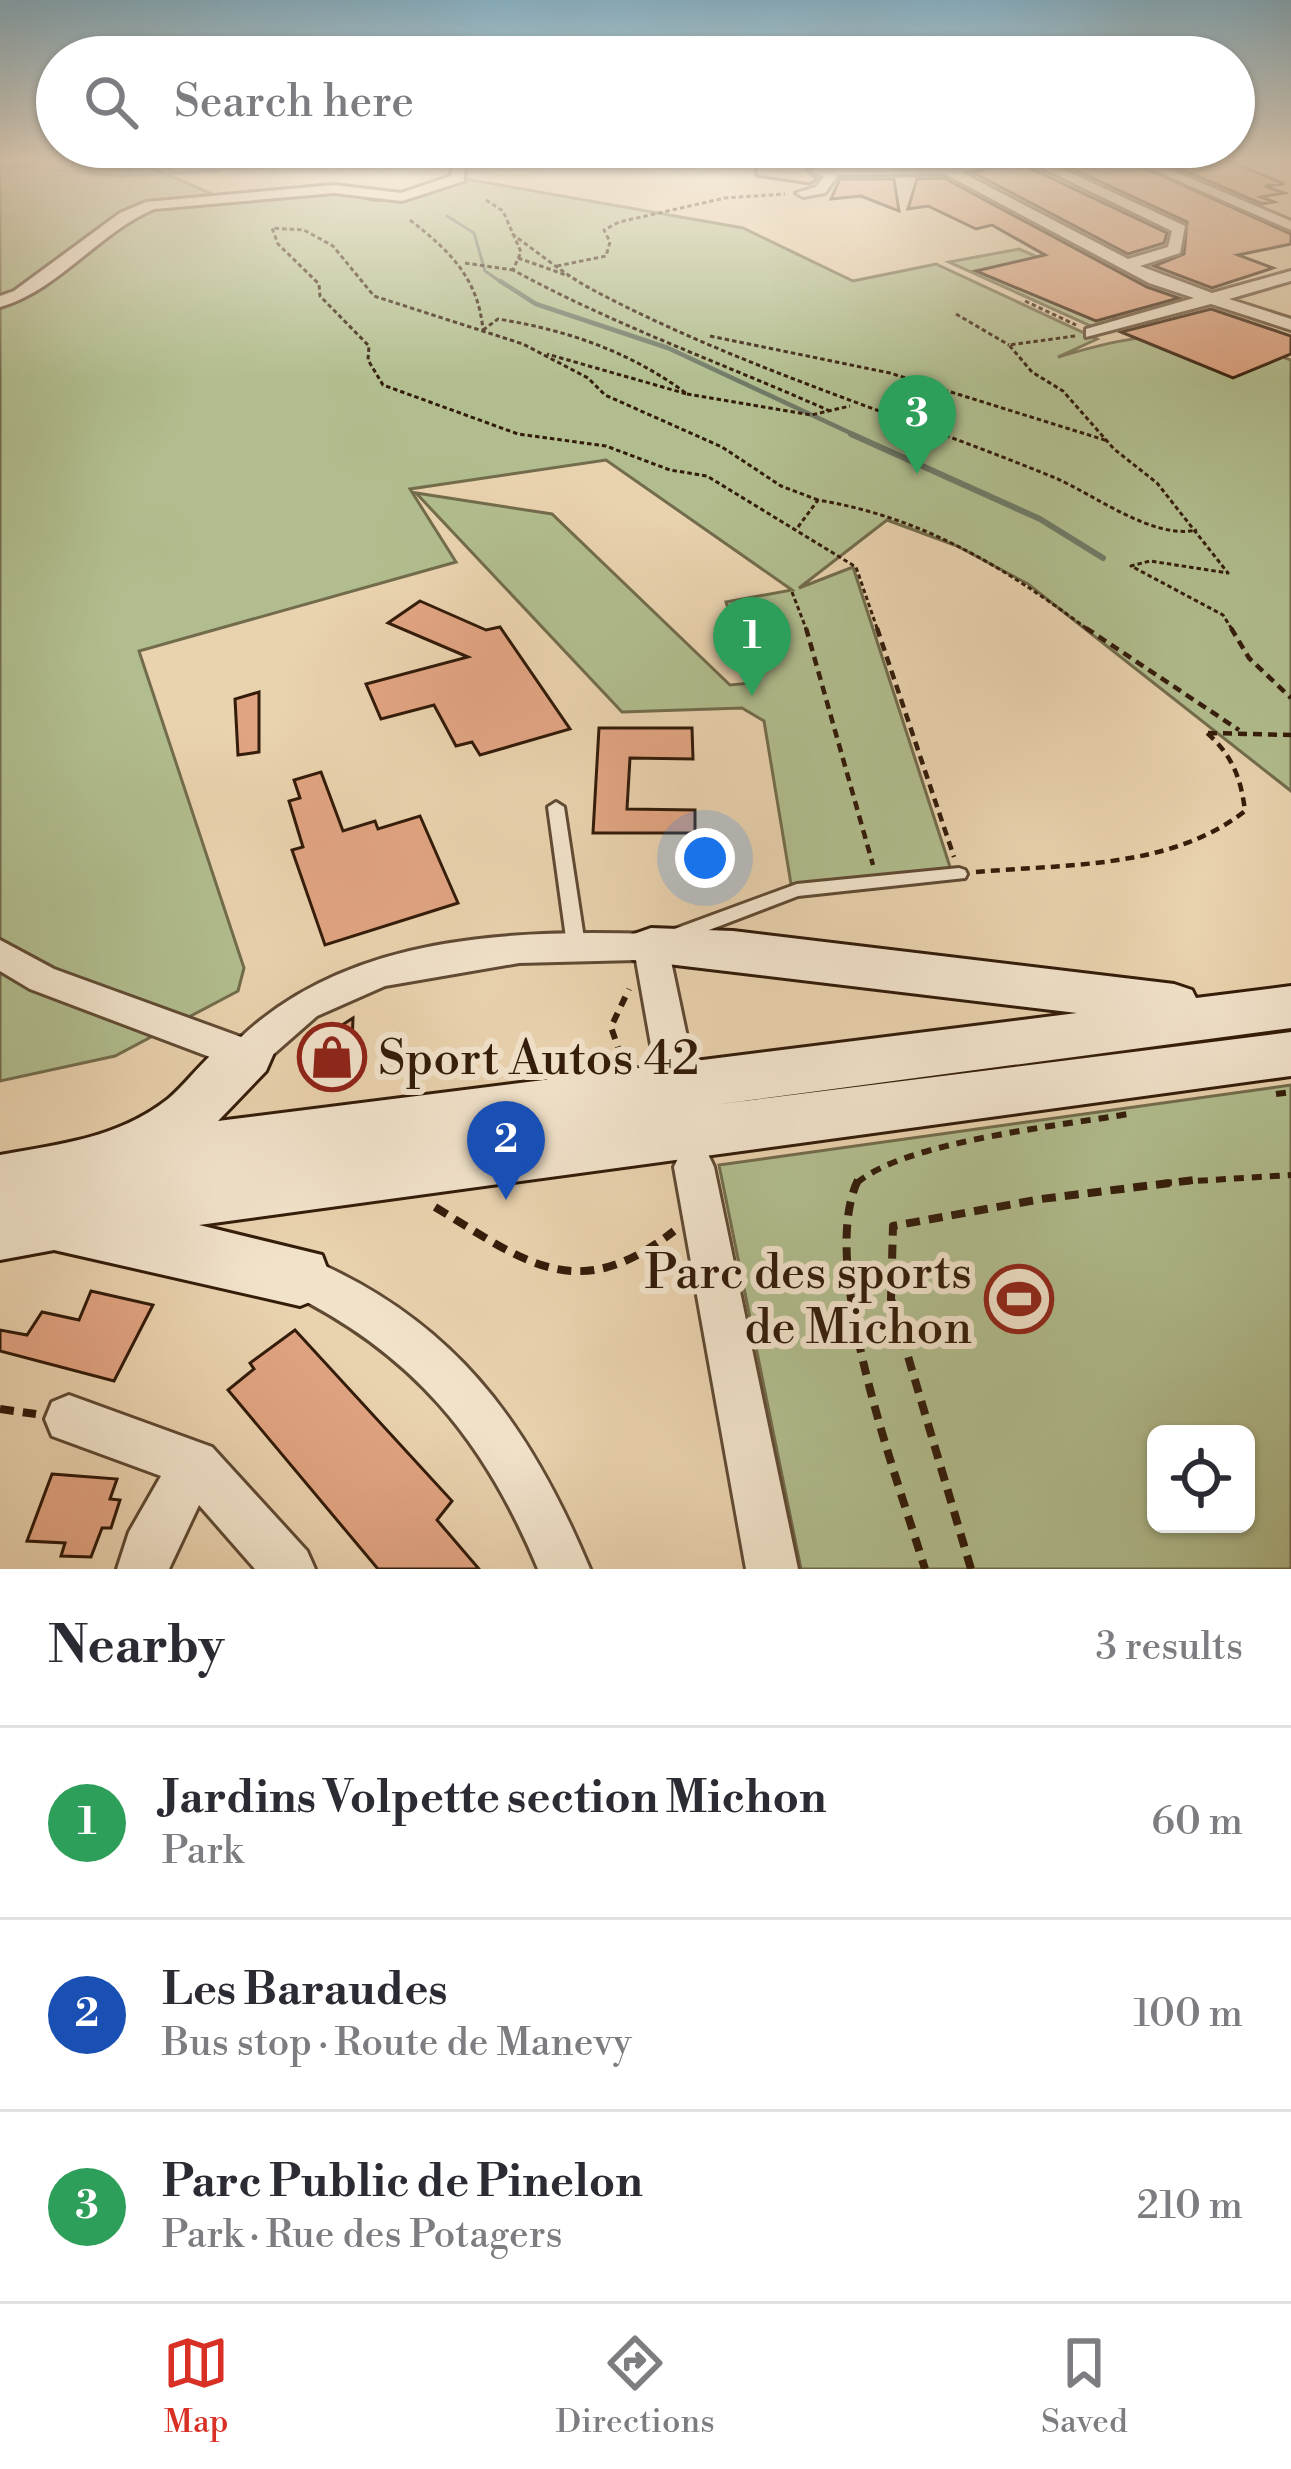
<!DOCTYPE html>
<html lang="en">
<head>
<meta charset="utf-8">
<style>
  :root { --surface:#fff; --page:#f7f7f7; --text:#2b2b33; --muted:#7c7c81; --line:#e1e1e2; --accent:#d93025 }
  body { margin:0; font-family:"Libre Bodoni",serif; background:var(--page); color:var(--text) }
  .controls { position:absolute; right:36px; bottom:36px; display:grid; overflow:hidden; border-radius:18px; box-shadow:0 3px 9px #0004 }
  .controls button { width:108px; height:108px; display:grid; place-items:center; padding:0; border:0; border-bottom:3px solid var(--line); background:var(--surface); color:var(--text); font:60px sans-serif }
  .you { position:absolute; left:705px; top:858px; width:42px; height:42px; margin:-30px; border:9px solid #fff; border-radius:50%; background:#1a73e8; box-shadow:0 0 0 18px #1a73e833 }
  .badge { display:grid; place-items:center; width:78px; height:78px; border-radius:50%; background:var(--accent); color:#fff; font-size:39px; font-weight:700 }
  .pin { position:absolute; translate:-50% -99px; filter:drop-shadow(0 3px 6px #0008) }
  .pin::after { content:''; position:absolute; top:63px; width:42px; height:36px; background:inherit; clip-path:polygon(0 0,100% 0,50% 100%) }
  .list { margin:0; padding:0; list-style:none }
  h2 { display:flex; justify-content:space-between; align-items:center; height:156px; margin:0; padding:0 48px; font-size:51px }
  h2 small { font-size:39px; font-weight:400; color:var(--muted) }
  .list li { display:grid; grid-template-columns:78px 1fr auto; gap:36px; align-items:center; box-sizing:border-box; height:192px; padding:0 48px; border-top:3px solid var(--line) }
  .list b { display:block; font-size:45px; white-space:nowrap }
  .list p { margin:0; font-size:39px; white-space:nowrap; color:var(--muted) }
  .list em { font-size:39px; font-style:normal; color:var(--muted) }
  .icon { flex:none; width:66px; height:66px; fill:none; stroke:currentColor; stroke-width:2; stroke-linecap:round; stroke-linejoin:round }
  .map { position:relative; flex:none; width:1291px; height:1569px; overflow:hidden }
  .search { position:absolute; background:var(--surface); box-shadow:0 3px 9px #0004; left:36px; right:36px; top:36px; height:132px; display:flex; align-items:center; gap:30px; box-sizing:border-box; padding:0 42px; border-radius:66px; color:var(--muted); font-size:45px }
  .sheet { height:732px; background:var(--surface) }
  nav { display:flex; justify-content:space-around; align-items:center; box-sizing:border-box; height:168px; border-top:3px solid var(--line); background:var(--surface); font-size:33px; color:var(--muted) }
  nav a { display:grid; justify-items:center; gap:6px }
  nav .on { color:var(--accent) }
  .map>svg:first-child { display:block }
</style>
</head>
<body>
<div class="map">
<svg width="1291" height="1569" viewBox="0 0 1291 1569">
  <rect width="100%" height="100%" fill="#e9d2ae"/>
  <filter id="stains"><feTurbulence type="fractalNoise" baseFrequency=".00167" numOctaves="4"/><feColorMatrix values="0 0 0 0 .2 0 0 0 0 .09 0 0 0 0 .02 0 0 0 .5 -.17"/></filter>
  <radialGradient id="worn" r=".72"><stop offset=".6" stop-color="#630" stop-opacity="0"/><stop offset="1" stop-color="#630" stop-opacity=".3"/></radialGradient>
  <path fill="#b1bd8e" stroke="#726c4c" stroke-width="3" fill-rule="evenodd" d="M0 160H133L219 197 331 191 376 201 430 193 466 179 743 228 853 281 936 264 1097 339 1058 357C1153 329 1198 326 1291 360V791L1028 584 957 546 887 520 799 588 853 567 951 870 791 884 764 721 742 708 622 712 416 493 552 514 730 685 752 683 726 602 792 590 606 460 410 489 456 562 139 651 244 968 238 991 115 1056 0 1081Z
    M1019 249 1116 291 1079 302 1120 320 1093 327 949 262Z
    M1291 1085V1569H801L719 1165ZM1156 1434H1246V1524H1156Z"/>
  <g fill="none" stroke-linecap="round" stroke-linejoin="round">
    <path stroke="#707a67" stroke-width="3" d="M0 165 120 176 219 171
      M447 216 474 233 485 271 504 284"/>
    <path stroke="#707a67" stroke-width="4.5" d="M500 281 536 304 668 348 859 437"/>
    <path stroke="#707a67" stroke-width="6" d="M851 434 1040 519 1103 558"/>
  </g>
  <path fill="#e1a482" stroke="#331c0a" stroke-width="3" d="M756 160H891V162L816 163 807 170 817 179 810 184 756 176Z
    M1013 160 1167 233 1164 243 1128 254 974 173Z
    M1054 160H1127L1291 234V244L1238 255 1273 268 1212 288 1154 266 1184 254 1187 222Z
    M1160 160H1227L1284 184 1265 186 1284 193 1261 197 1274 202 1262 204Z
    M944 178 1147 287 1179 298 1096 321 976 271 1045 255 992 225 976 229 928 206 908 209 917 179Z
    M840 179H894L899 211 861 196 831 199Z
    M1211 309 1291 336V354L1233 378 1121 332Z
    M420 601 486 630 500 627 570 729 480 755 472 742 456 746 434 705 381 719 366 684 468 657 388 623Z
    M259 692V752L238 755 235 699Z
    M599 728H692L693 759 630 758 627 809 695 810V833H593Z
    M321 772 343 831 375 821 378 829 420 816 458 903 325 945 292 850 303 847 289 801 300 798 294 780Z
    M353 1018 351 1071 312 1077 314 1043Z
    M91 1291 153 1305 114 1381 0 1351V1330L27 1335 42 1312 79 1320Z
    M295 1330 452 1501 437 1520 479 1569H378L228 1390 254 1369 250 1363Z
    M52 1474 117 1479 110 1499 120 1500 111 1528H102L91 1557 61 1556 65 1543 27 1541Z"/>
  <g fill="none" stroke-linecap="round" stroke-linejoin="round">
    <g stroke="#604a33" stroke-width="6">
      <path id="lane" d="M556 802 564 807 585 945 582 950 576 952 570 950 567 945 548 807Z
        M959 868 965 870 967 874 965 878 798 896 675 943 669 941 666 936 669 931 797 884Z"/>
    </g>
    <g stroke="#604a33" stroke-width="6">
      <path id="street" d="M453 160H465L464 181 402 201 334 193 154 209C98 233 59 290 0 307V296L14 291 120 213 146 202 334 185 401 193 451 176Z
        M938 160H950V166L1009 160 961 172 1128 259 1168 247 1172 231 1026 160H1043L1185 226 1180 253 1140 266 1212 293 1291 271V281L1229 299 1291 319V330L1211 304 1086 337V329L1194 298 1149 283 945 174 838 175 825 193 803 197 796 193 816 187 824 177 811 171 818 167 936 166Z
        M1131 160H1148L1291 221V230Z
        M651 934 663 937 668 947 691 1056 685 1067 672 1072 659 1067 653 1056 636 960 519 963 385 986 317 1016 260 1066 247 1071 30 989 0 971V940L54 969 241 1037C350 935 510 930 651 934Z
        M694 1148 708 1154 714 1167 798 1569H746L674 1167 680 1154Z
        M300 1255C452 1317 528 1421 590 1569H538C484 1439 412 1352 285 1291L278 1276 285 1261Z
        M69 1395 212 1447 307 1551 315 1569H255L199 1505 169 1569H117L129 1532 161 1476 52 1436 45 1419 52 1402Z"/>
    </g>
    <g stroke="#331c0a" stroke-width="6">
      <path id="secondary" d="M651 928 733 931 1174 984 1192 990 1196 998 1291 986V1028L713 1105 1291 1032V1076L199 1225 322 1255 330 1276 322 1297 300 1306 54 1250 0 1260V1155C61 1144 118 1138 168 1099 199 1074 222 1024 266 1039L273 1055 266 1071 218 1121 1077 1013 634 960 627 947 634 934Z"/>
    </g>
    <path stroke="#331c0a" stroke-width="3" stroke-dasharray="4.5 3" stroke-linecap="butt" d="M486 200 503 211 521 252 513 270C614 325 724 364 830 411
      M410 220C450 251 478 278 483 330
      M512 234C539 253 566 276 595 291 741 368 901 415 1053 477 1094 494 1152 540 1197 530
      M518 258 569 276
      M465 263 513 270
      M557 266 606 256 610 242 604 230 619 222 725 198 785 194
      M1025 301 1076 325
      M956 314 1009 345
      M483 330 498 319C567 330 631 352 687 394L547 354
      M710 336 890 373 1108 441
      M1075 336 1009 345 1032 372 1063 391 1114 449 1157 483 1228 573 1150 561 1131 566 1223 615 1233 631
      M687 394 811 415 850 406
      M818 500 781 486 722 447 605 395 588 378 523 344 374 296 333 246 304 230 272 228 278 244 319 284 320 296 369 346 368 360 383 385 518 434 606 446 670 470 707 476 856 567 878 631
      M798 527 818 500C925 518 1004 567 1090 631
      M792 592 807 631"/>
    <path stroke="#331c0a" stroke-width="4.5" stroke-dasharray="9 6" stroke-linecap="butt" d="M806 628 873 865
      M877 628 954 857
      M1086 628 1239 730
      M1231 628 1249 658 1291 698
      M1208 733 1291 735
      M976 872C1066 864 1171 869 1245 811 1241 778 1232 755 1207 733"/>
    <path stroke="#331c0a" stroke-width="6" stroke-dasharray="10 8" stroke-linecap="butt" d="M621 1056 611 1027 629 989
      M1276 1094 1291 1092
      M857 1183C905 1141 1067 1125 1134 1113
      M1162 1183 1291 1175"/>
    <path stroke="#331c0a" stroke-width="8" stroke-dasharray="14 9" stroke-linecap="butt" d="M858 1180C817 1265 897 1477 925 1569
      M435 1207C527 1263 577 1306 674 1231
      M0 1409 36 1414
      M971 1569 891 1299 893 1226 1041 1199 1194 1180"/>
    <use href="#lane" fill="#f1e2ca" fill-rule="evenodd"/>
    <use href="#street" fill="#f1e2ca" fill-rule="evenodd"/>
    <use href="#secondary" fill="#f1e2ca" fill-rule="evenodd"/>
  </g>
  <linearGradient id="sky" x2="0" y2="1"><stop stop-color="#88b6cd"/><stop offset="0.42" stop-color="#f5ebdb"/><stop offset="1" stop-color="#f5ebdb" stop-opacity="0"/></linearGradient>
  <rect width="1291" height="380" fill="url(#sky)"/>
  <defs>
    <g id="shop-ring" transform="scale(3.45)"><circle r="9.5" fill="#f1e2ca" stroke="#8f2418" stroke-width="1.5"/><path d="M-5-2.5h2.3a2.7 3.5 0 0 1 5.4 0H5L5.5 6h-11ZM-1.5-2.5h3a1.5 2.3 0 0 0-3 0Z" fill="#8f2418"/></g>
    <g id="stadium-ring" transform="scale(3.45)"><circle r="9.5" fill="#f1e2ca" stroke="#8f2418" stroke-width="1.5"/><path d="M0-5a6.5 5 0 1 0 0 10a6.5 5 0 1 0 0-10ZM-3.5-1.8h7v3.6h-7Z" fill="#8f2418"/></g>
  </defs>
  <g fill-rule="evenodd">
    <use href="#shop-ring" x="332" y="1057"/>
    <use href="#stadium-ring" x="1019" y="1299"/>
  </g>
  <g text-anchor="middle" stroke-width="12" stroke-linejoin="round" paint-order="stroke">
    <g font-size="48" fill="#331c0a" stroke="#f1e2ca" text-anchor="start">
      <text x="378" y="1074">Sport Autos 42</text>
      <text x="972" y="1288" text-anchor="end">Parc des sports<tspan x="972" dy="55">de Michon</tspan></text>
    </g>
  </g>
  <rect width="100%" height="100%" filter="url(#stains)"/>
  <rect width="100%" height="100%" fill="url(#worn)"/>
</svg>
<div class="controls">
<button><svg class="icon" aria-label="locate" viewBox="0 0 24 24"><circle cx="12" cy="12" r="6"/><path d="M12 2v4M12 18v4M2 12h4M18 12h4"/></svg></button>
</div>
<div class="you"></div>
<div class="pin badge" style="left:752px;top:696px;background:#2e9e5b">1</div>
<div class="pin badge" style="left:506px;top:1200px;background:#1a4fb4">2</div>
<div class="pin badge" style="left:917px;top:474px;background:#2e9e5b">3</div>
<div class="search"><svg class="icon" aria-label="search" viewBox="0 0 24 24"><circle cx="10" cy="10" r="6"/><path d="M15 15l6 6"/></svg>Search here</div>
</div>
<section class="sheet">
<h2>Nearby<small>3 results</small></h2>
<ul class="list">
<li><span class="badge" style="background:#2e9e5b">1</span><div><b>Jardins Volpette section Michon</b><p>Park</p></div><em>60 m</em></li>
<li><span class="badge" style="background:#1a4fb4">2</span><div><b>Les Baraudes</b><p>Bus stop · Route de Manevy</p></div><em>100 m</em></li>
<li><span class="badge" style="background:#2e9e5b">3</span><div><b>Parc Public de Pinelon</b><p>Park · Rue des Potagers</p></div><em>210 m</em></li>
</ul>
</section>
<nav>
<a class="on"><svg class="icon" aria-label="map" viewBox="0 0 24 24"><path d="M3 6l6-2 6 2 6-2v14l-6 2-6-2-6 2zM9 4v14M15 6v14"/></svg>Map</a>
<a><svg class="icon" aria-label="directions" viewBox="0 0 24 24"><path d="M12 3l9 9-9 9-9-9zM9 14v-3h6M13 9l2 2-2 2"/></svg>Directions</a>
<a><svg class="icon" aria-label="saved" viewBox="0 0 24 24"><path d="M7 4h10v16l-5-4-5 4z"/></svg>Saved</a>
</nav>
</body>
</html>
